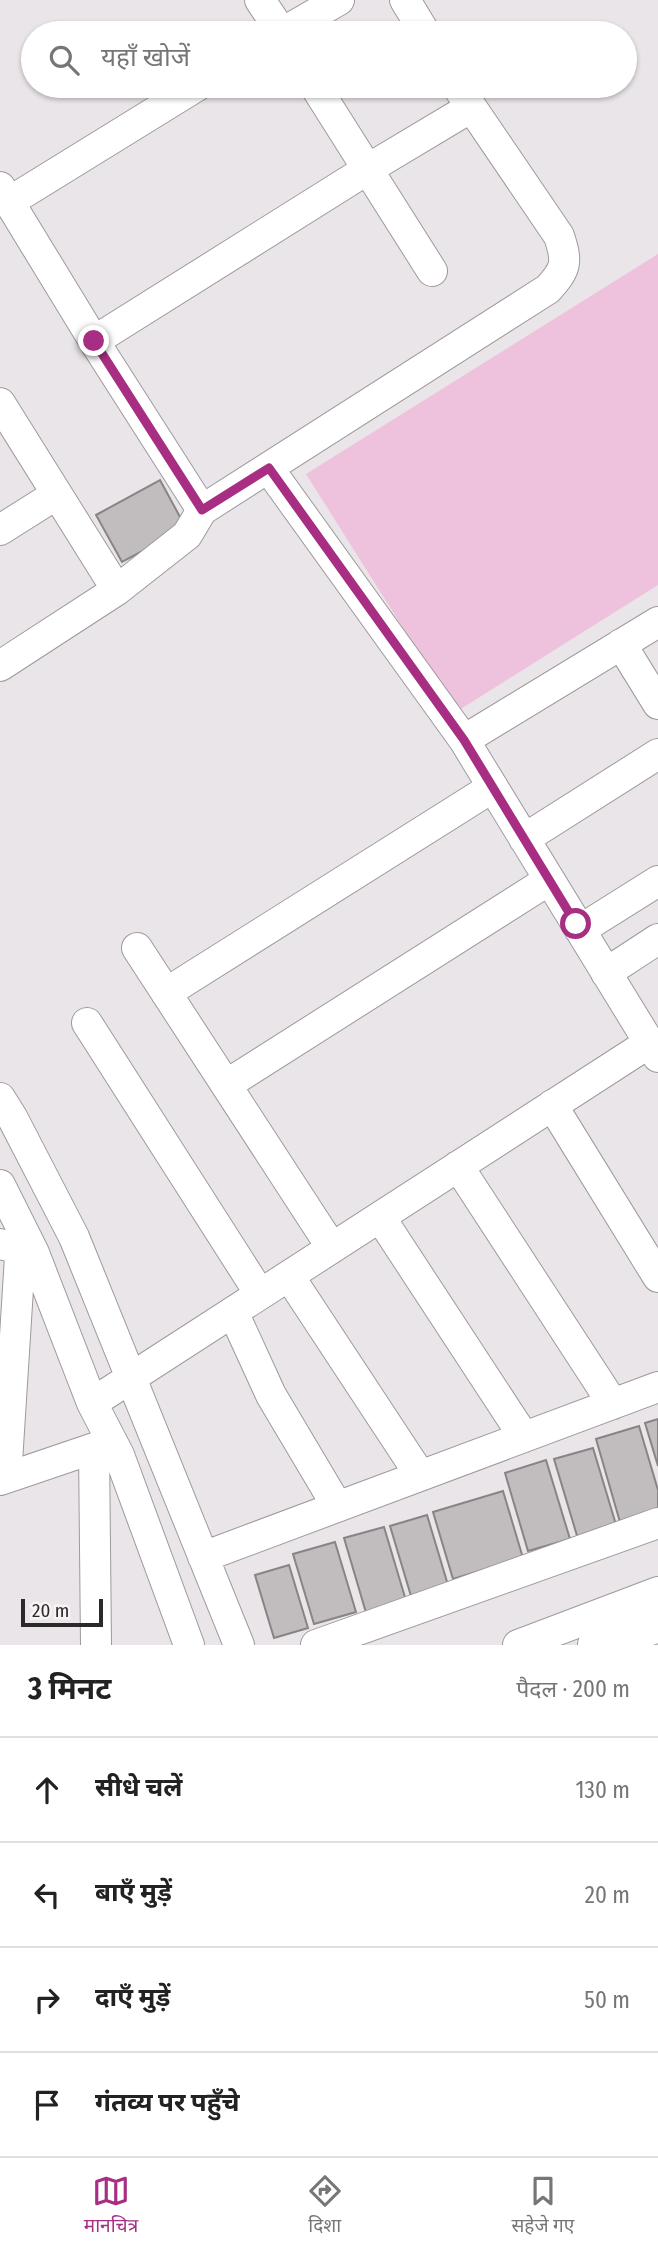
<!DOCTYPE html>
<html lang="hi">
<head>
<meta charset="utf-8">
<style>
  :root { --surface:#fff; --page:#f6f6f6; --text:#222; --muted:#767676; --line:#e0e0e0; --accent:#a82e83 }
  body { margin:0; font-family:"Fira Sans Condensed","Noto Sans Devanagari",sans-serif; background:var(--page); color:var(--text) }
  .scale { position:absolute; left:21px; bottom:18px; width:82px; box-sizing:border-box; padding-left:7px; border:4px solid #2b292a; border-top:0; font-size:19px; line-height:24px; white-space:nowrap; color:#2b292a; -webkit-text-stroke:5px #f7f3f5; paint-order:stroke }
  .stop { position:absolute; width:21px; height:21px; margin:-16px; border:5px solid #a82e83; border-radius:50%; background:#fff }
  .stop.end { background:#a82e83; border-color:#fff; box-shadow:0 2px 7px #0008 }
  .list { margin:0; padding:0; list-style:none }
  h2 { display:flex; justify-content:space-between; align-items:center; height:91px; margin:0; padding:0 28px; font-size:30px }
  h2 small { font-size:23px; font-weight:400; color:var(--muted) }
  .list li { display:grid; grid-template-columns:46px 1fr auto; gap:21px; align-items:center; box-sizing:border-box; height:105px; padding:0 28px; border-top:2px solid var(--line) }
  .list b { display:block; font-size:26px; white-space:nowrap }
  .list em { font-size:23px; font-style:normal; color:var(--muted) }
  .icon { flex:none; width:38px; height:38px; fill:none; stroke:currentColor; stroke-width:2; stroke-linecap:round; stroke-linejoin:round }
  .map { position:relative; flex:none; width:658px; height:1645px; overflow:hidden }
  .search { position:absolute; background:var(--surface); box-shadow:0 2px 5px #0004; left:21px; right:21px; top:21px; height:77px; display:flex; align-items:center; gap:18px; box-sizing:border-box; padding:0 24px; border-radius:38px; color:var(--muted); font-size:26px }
  .sheet { height:511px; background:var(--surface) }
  nav { display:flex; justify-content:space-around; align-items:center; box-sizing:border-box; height:98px; border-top:2px solid var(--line); background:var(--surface); font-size:19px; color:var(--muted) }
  nav a { display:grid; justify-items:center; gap:4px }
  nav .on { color:var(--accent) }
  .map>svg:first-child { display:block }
</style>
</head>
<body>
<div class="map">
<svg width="658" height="1645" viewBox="0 0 658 1645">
  <rect width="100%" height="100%" fill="#eae5e8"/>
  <path fill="#eec2dc" d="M658 254V585L456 712 306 474Z"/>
  <path fill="#c1bdbf" stroke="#888486" stroke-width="2" d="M160 480 186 528 122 562 96 515Z
    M658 1419V1466L645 1423Z
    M639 1426 658 1490V1511L620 1522 596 1439Z
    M593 1448 617 1528 578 1539 554 1459Z
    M546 1460 570 1539 528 1551 505 1473Z
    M503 1491 523 1558 453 1579 433 1512Z
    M427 1515 448 1585 411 1596 390 1526Z
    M384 1527 407 1604 367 1616 344 1538Z
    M335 1542 356 1612 314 1624 293 1554Z
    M289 1565 308 1628 274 1638 255 1575Z"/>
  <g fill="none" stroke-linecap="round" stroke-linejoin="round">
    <g stroke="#9d9a9c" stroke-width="32">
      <path id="minor" d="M260 0 282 33
        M405 0 425 33
        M282 33 339 0
        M315 86 432 271
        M0 187 94 341 202 510
        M9 202 197 86
        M94 341 368 169 470 108
        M0 403 117 590 0 666
        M269 469 464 740
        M0 530 57 494
        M117 590 187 535 202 510 548 289C566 269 568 263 559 236L457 86
        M658 622 464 740 658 1057
        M621 644 658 704
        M524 839 658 754
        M580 930 658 881
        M137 948 332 1248
        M606 973 658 939
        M166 993 493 787
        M87 1023 260 1294
        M226 1085 549 880
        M0 1098 12 1117 74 1237 239 1645
        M552 1105 658 1277
        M458 1166 613 1404
        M0 1185 34 1253 92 1403 119 1455 189 1645
        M380 1217 524 1437
        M0 1244 13 1247 20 1257 6 1478
        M289 1276 420 1475
        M233 1312 271 1395 337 1506
        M92 1403 649 1043
        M94 1448 96 1645
        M0 1480 112 1442
        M203 1557 658 1387
        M316 1645 658 1523
        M518 1645 658 1592"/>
    </g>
    <g stroke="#9d9a9c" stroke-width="40">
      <path id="major" d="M597 1645 658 1623"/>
    </g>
    <use href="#minor" stroke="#fff" stroke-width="30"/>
    <use href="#major" stroke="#fff" stroke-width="38"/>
  </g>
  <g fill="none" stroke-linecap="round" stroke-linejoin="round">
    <path stroke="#a82e83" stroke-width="9" d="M94 341 202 510 269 468 464 740 576 924"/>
  </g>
</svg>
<div class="scale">20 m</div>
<div class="stop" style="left:576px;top:924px"></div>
<div class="stop end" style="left:94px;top:341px"></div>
<div class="search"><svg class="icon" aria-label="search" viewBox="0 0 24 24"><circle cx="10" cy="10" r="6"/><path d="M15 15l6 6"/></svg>यहाँ खोजें</div>
</div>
<section class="sheet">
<h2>3 मिनट<small>पैदल · 200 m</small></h2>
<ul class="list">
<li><svg class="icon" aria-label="ahead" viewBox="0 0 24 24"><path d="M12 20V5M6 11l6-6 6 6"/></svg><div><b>सीधे चलें</b></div><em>130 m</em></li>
<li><svg class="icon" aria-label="left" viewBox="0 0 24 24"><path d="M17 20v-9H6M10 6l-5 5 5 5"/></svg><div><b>बाएँ मुड़ें</b></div><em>20 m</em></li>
<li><svg class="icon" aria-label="right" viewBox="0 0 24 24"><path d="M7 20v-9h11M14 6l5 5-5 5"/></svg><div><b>दाएँ मुड़ें</b></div><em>50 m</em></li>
<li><svg class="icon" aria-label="arrive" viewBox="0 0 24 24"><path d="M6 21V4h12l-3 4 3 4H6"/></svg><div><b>गंतव्य पर पहुँचे</b></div></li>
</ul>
</section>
<nav>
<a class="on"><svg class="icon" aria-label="map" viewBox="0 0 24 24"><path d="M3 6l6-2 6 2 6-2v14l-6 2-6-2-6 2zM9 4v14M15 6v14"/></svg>मानचित्र</a>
<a><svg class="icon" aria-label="directions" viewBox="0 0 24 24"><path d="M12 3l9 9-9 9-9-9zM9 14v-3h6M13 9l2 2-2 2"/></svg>दिशा</a>
<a><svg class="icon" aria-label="saved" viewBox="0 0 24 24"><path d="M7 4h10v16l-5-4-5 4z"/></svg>सहेजे गए</a>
</nav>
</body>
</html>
